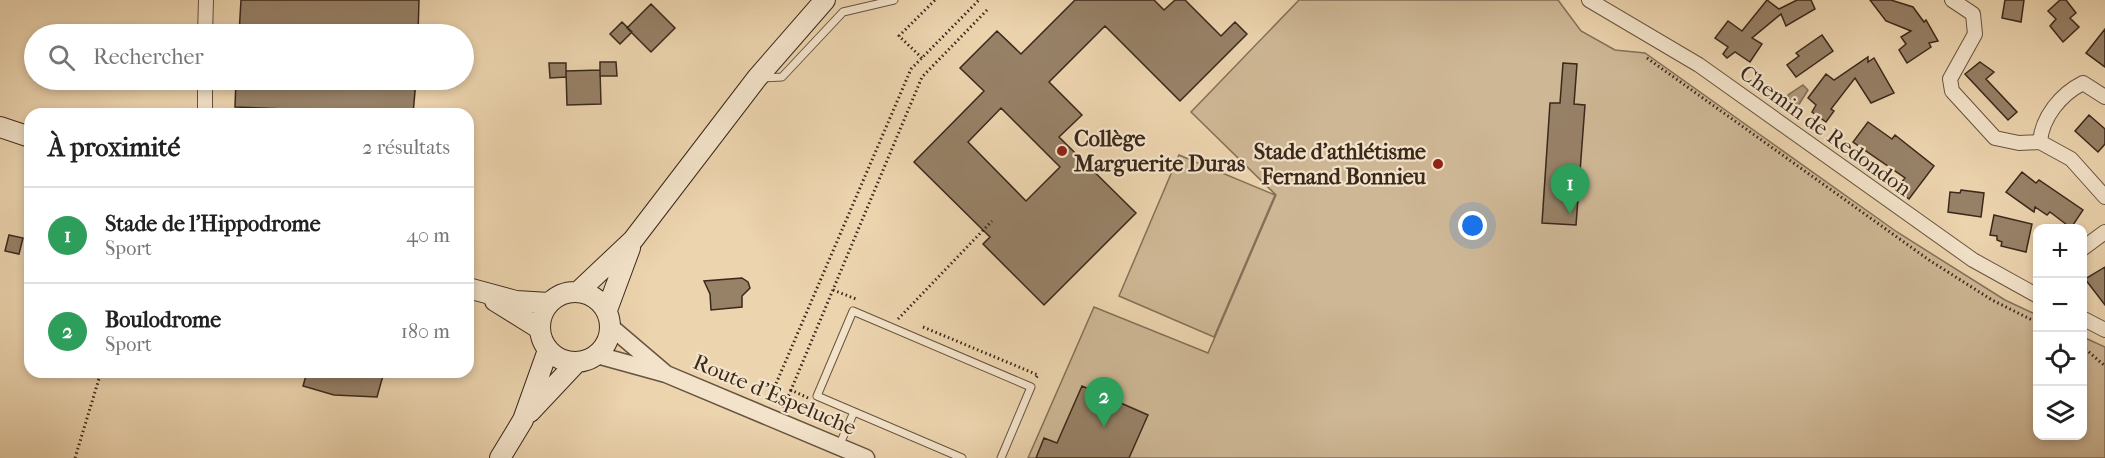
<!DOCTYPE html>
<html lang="fr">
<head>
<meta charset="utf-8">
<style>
  :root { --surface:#fff; --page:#f2f2f2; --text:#222; --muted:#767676; --line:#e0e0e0; --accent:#d93025 }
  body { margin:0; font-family:"IM FELL French Canon",serif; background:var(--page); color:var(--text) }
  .controls { position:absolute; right:18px; bottom:18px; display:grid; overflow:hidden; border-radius:12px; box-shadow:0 3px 9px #0003 }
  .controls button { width:54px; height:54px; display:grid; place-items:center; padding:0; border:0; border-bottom:2px solid var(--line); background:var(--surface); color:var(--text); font:30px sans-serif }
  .you { position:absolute; left:1473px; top:226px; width:21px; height:21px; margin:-15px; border:4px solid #fff; border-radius:50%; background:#1a73e8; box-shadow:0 0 0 9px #1a73e833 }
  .badge { display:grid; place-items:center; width:39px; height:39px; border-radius:50%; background:var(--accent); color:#fff; font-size:20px; font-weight:700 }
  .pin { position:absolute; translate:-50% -50px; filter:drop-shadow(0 2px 3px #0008) }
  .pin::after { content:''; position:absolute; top:32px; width:21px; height:18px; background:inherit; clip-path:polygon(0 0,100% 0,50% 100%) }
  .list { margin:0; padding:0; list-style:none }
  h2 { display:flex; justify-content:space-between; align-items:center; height:78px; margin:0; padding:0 24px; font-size:26px }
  h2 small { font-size:20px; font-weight:400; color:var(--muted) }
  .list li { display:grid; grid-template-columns:39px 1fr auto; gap:18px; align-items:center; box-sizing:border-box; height:96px; padding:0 24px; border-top:2px solid var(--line) }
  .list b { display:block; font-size:22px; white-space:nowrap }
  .list p { margin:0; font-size:20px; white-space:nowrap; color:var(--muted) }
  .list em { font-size:20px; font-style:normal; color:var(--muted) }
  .icon { flex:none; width:33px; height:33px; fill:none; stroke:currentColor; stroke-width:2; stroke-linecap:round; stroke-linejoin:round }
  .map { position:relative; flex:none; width:2105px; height:458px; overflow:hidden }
  .search { position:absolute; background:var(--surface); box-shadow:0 3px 9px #0003; left:24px; top:24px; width:450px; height:66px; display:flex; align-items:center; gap:15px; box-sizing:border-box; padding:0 21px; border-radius:33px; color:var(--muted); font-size:22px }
  .panel { position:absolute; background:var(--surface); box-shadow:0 3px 9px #0003; left:24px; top:108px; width:450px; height:270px; border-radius:18px }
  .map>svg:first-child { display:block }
</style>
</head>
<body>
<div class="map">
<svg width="2105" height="458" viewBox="0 0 2105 458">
  <rect width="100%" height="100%" fill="#ecd4ae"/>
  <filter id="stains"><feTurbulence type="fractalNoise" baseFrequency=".00333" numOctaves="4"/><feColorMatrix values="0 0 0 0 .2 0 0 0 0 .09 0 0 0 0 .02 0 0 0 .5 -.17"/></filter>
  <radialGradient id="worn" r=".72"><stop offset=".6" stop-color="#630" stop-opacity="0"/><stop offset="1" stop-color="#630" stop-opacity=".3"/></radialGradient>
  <path fill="#ceb795" stroke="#847058" stroke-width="1.5" d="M1299 0H1558L1581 31 1615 50 1645 53 1897 232 2005 300 2037 315 2038 436H2082L2083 337 2105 347V458H1028L1094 307 1208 353 1276 195 1191 112Z
    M1179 155 1275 195 1214 337 1119 296Z"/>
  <path fill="#af9a7c" stroke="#806c55" stroke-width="1.5" d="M1803 85 1808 90 1798 106 1788 99V95Z"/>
  <path fill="#978167" stroke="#3a281b" stroke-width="1.5" fill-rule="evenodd" d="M241 0H419L418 34H239Z
    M1075 0H1154L1164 10 1175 0H1185L1221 36 1235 22 1247 34 1180 101 1105 26 1049 82 1082 115 1059 137 1136 213 1044 305 983 244 990 237 914 162 984 91 960 68 997 31 1021 54ZM1001 108 1060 167 1026 201 968 142Z
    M1767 0 1779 9 1797 0H1811L1815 9 1786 26 1781 14 1752 38 1762 44 1750 62 1735 52 1727 58 1723 54 1728 47 1715 38 1728 21 1742 31Z
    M1870 0H1891L1913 7 1924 22 1926 20 1938 41 1929 43 1931 47 1907 63 1899 50 1906 44 1901 37 1911 31 1886 21Z
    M2005 0H2024L2021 22 2002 18Z
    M2060 0H2066L2076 13 2070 18 2079 27 2063 42 2050 26 2056 19 2048 11Z
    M651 4 675 28 651 52 627 28Z
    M622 22 632 32 620 44 610 34Z
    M2105 29V67L2086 53Z
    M1822 35 1833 51 1796 77 1787 65 1799 56 1796 53Z
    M1868 57V62L1874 58 1894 93 1871 103 1855 78 1831 109 1834 111 1826 122 1812 112 1816 105 1808 98 1826 74 1834 80Z
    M600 62H616L617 76H600Z
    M1980 62 1994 72 1986 79 2017 112 2008 120 1965 74Z
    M549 63H566V77L550 78Z
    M1563 63 1577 64 1574 104 1585 105 1576 225 1542 223 1550 103H1560Z
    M600 70 601 104 567 105 566 71Z
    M236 80H416L413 114 235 107Z
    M2089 115 2105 129V144L2098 152 2075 131Z
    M1868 122 1892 139 1895 135 1934 166 1909 199 1896 189 1905 178 1853 142Z
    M2022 172 2036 183 2039 180 2083 210 2071 228 2050 212 2047 215 2035 207 2034 212 2006 192Z
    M1961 190 1984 193 1981 217 1948 212 1950 192 1960 193Z
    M1994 215 2032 224 2026 252 2001 246 2002 242 1997 240V236L1990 235Z
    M9 235 23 238 19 254 5 251Z
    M2105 267V305L2085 279Z
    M742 278 748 282 750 288 742 296V307L711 310 710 294 704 281Z
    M307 372H384L377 397 334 395 303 386Z
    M1082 386 1148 415 1129 458H1036L1044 438 1057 443Z"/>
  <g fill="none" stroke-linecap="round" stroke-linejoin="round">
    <g stroke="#665340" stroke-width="9">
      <path id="service" d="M762 78 782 77 843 12 894 0
        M839 446 854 412
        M962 458 817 396 853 311 1031 387 1001 458"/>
    </g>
    <g stroke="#665340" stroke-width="16">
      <path id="minor" d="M1589 0 1699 65 1973 260 2038 296
        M1952 0 1973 14 1975 34 1950 79 1952 91 1995 138 2019 143 2040 142 2071 159 2105 197
        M205 34 206 0
        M205 80V114
        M2040 142C2042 117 2061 94 2083 83L2105 97
        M2082 249 2105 232
        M2082 318 2105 330"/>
    </g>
    <g stroke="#665340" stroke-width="19">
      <path id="tertiary" d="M611 327 665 373
        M597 355 666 374 866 458"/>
    </g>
    <g stroke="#3a281b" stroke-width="22">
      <path id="secondary" d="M0 127 30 137
        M468 288 516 301 549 303
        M579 291 633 240 757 78 825 0
        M540 327a35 35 0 1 1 70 0a35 35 0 1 1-70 0Z
        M495 301 540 329
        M607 310 630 248
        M530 412 577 362
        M500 458 523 420 548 350"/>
    </g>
    <path stroke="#3a281b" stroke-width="3" stroke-dasharray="1.5 3" stroke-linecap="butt" d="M922 58 899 36 935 0
      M1647 58 1929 260 1992 300 2038 323
      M833 290 856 299
      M898 319 992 221
      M923 327 1038 375 1036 378
      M2082 346 2105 366
      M808 398 791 390 922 77 989 8
      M769 400 911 69 979 0
      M783 408 791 390
      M75 458 101 372"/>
    <use href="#service" stroke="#f3e3ca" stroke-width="7"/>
    <use href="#minor" stroke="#f3e3ca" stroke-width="14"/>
    <use href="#tertiary" stroke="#f3e3ca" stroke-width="16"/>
    <use href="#secondary" stroke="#f3e3ca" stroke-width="20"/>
  </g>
  <g fill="#8f2418" stroke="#f3e3ca" stroke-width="2">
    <circle cx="1062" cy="151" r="6"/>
    <circle cx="1438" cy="164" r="6"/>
  </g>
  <g text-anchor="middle" stroke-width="4.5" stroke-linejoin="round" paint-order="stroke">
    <g font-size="22" fill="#3a281b" stroke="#f3e3ca">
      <text transform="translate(1826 130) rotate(36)" y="8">Chemin de Redondon</text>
      <text transform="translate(775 394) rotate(23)" y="8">Route d'Espeluche</text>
    </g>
    <g font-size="22" font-weight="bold" fill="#3a281b" stroke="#f3e3ca" text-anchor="start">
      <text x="1074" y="146">Collège<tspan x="1074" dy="25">Marguerite Duras</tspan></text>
      <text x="1426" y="159" text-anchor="end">Stade d'athlétisme<tspan x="1426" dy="25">Fernand Bonnieu</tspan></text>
    </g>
  </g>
  <rect width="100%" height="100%" filter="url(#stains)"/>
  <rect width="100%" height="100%" fill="url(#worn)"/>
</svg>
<div class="controls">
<button>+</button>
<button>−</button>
<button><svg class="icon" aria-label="locate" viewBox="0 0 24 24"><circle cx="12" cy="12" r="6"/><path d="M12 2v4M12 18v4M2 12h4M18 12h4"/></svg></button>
<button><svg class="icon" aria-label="layers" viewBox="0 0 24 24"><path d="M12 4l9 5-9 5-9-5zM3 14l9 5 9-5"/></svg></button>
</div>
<div class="you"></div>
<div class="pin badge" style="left:1570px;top:214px;background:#2e9e5b">1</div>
<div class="pin badge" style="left:1104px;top:427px;background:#2e9e5b">2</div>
<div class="search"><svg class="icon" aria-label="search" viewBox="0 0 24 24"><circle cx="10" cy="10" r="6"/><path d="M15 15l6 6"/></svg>Rechercher</div>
<section class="panel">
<h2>À proximité<small>2 résultats</small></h2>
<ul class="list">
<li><span class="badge" style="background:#2e9e5b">1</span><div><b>Stade de l'Hippodrome</b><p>Sport</p></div><em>40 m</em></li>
<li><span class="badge" style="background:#2e9e5b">2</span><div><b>Boulodrome</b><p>Sport</p></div><em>180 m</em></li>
</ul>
</section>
</div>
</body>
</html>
